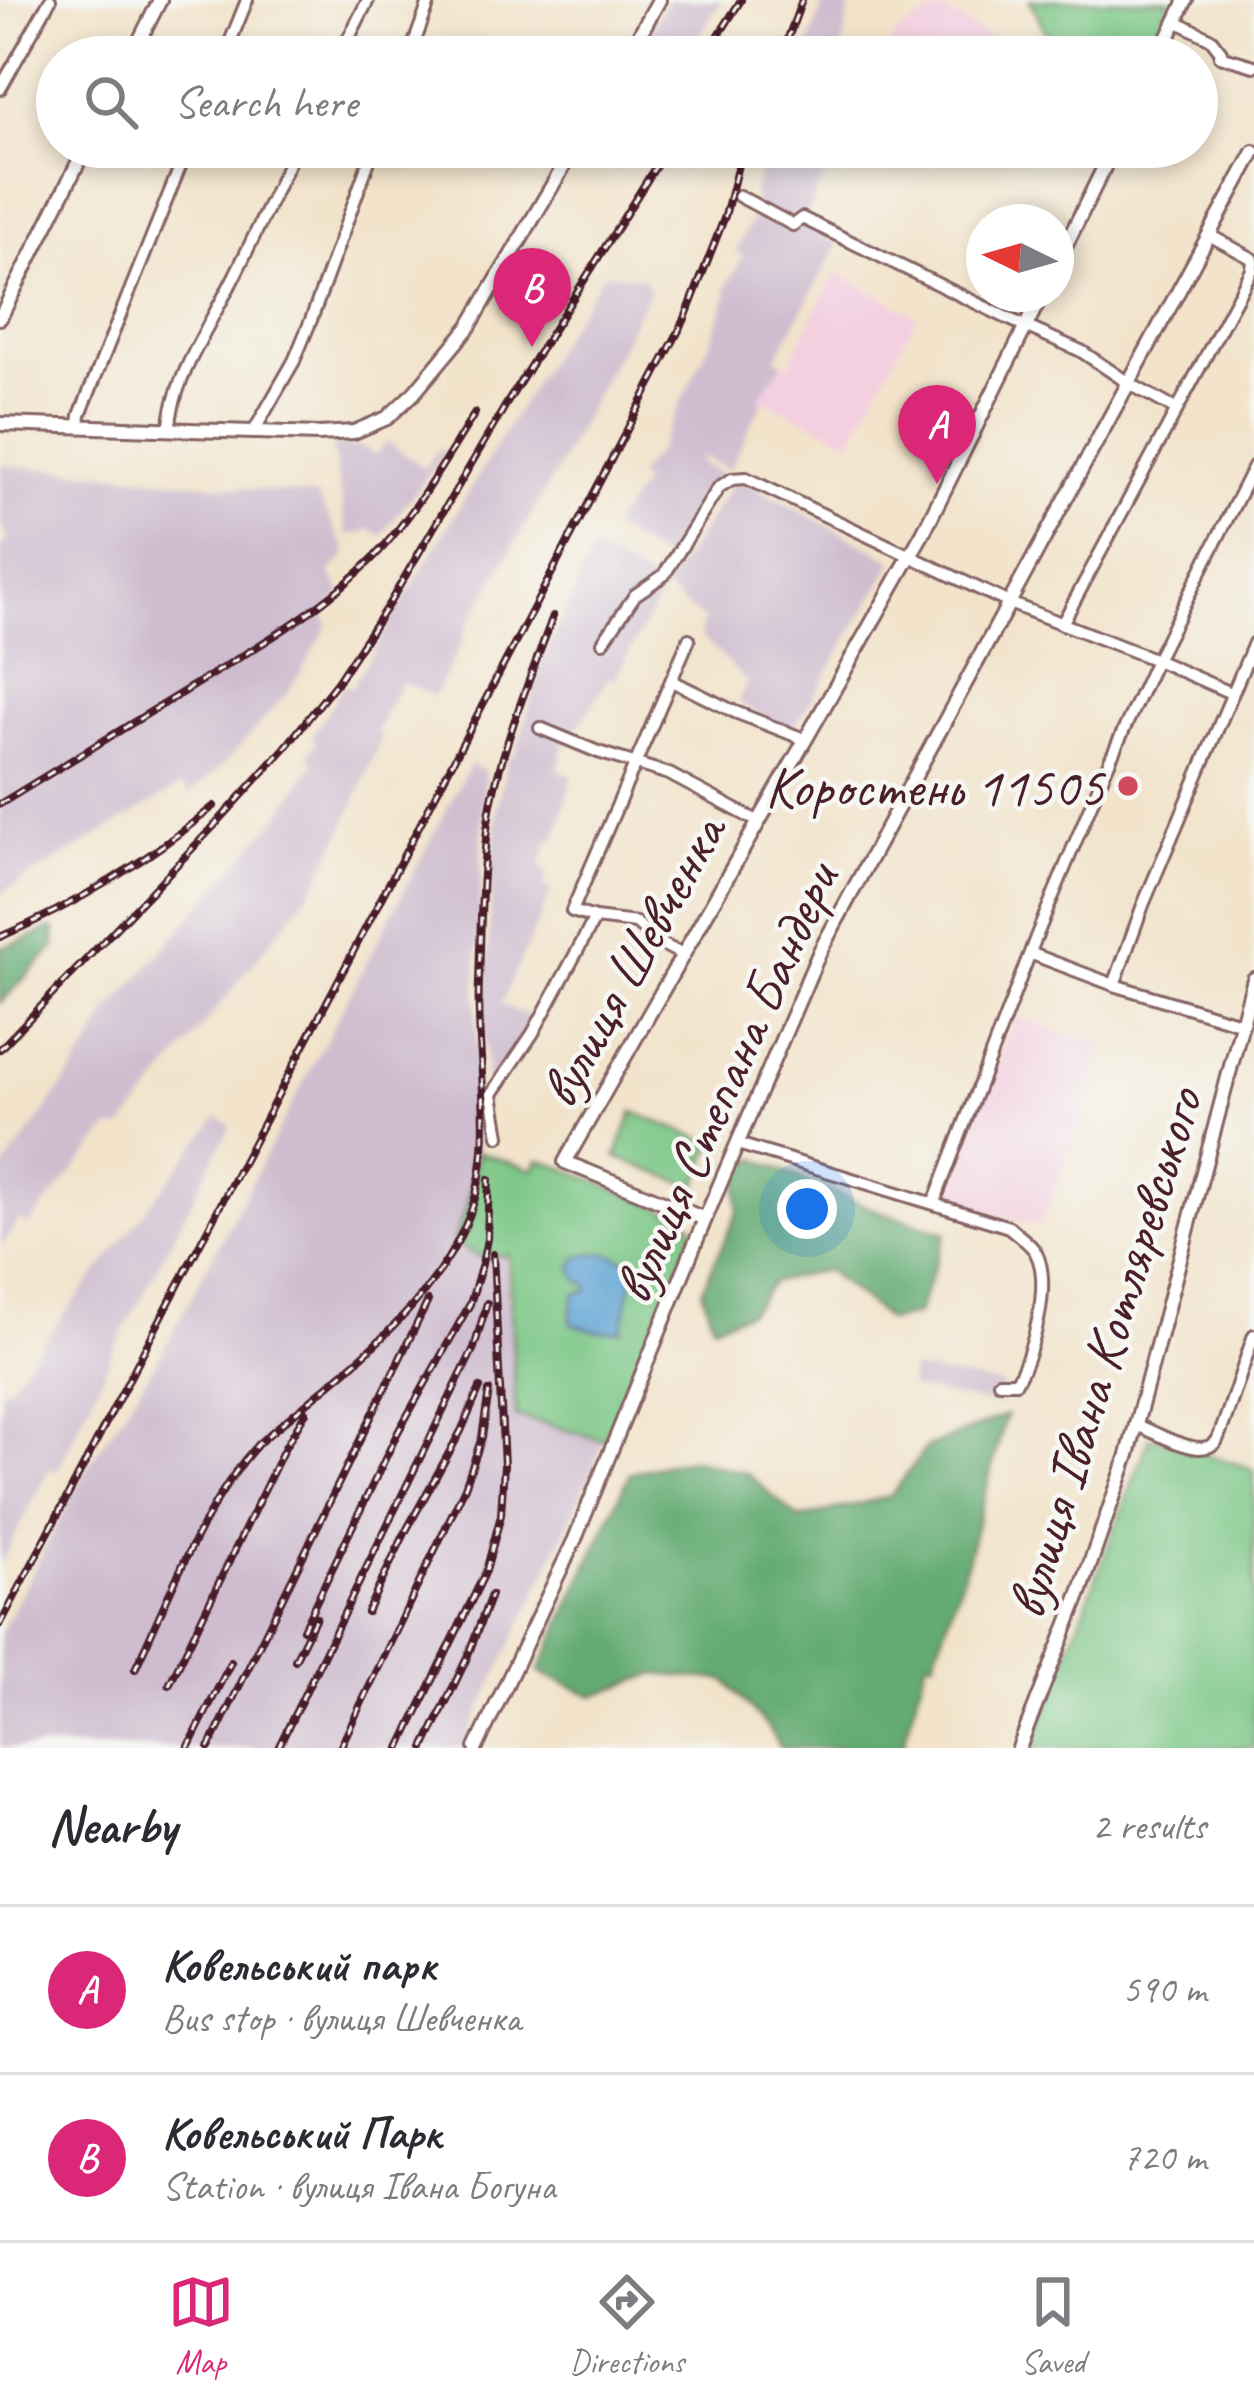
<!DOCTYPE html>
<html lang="en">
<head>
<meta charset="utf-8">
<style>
  :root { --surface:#fff; --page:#f7f7f7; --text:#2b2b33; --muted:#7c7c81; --line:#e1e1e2; --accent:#db2777 }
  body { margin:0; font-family:Caveat,sans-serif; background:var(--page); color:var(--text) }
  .compass { position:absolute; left:966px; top:204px; width:108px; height:108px; border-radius:50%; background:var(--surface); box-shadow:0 6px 18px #0003; rotate:275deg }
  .you { position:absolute; left:807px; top:1209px; width:42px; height:42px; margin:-30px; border:9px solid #fff; border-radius:50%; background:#1a73e8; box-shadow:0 0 0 18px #1a73e833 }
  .badge { display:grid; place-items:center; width:78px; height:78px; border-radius:50%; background:var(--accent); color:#fff; font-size:39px; font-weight:700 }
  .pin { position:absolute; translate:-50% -99px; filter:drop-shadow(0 3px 6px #0008) }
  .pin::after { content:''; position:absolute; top:63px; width:42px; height:36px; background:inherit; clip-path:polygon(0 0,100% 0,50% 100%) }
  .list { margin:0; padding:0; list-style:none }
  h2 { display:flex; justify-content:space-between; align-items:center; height:156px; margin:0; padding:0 48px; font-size:51px }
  h2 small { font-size:39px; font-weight:400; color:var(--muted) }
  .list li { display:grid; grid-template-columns:78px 1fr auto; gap:36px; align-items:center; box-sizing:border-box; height:168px; padding:0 48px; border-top:3px solid var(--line) }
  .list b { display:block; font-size:45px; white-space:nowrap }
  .list p { margin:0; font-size:39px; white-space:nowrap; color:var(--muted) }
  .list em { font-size:39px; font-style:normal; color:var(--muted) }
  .icon { flex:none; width:66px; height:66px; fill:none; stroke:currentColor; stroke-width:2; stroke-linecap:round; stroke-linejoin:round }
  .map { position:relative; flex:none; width:1254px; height:1748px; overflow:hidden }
  .search { position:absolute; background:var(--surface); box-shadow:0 6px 18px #0003; left:36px; right:36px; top:36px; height:132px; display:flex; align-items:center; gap:30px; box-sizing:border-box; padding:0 42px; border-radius:66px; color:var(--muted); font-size:45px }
  .sheet { height:492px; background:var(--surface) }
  nav { display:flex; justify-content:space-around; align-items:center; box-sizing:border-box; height:168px; border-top:3px solid var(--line); background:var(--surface); font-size:33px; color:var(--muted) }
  nav a { display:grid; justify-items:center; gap:6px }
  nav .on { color:var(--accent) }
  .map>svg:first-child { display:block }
</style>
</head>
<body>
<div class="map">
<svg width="1254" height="1748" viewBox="0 0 1254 1748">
  <rect width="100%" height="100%" fill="#f6f6f2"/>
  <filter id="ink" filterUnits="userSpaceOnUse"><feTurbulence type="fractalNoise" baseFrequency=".00833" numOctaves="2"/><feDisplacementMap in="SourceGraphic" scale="24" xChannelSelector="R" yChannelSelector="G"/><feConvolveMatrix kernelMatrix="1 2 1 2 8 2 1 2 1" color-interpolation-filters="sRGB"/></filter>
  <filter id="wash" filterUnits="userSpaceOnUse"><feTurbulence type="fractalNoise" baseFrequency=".004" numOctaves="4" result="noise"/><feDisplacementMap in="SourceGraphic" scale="48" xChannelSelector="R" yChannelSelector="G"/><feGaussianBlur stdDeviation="2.7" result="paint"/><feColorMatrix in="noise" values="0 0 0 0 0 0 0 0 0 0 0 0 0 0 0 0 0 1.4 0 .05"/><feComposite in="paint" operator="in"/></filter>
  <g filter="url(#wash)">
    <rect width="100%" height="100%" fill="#f2e3ca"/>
    <path fill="#f3cfe0" d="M942 11 992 38 983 57H881L898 32 932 13Z
      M836 272 917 316 850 441 759 398 783 362 791 365 794 354Z
      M1016 1017 1102 1045 1090 1099 1040 1227 943 1198Z"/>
    <path fill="#cfbdcf" d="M668 0H721L687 57H634Z
      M825 0H851L841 57H804Z
      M769 147H839L802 223 839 243 776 358 783 362 759 398 763 401 729 470 701 456 699 462 721 474 669 559 661 558 611 527 643 483 636 476 657 451 712 338 728 292 725 290 743 256 736 251 755 211 754 191Z
      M605 272 643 278 650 289 558 468 466 629 463 641 434 696 401 682 376 732 382 737 341 835 315 885 122 1129H109L29 1225 20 1219 0 1248V1174L68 1079 92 1043 107 1014 279 816 314 763 308 754 316 743 312 736 344 685 352 687 562 336Z
      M389 443 424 468 440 448 446 452 381 536 369 528 365 533 347 535 332 445 362 447 376 455 384 444Z
      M0 465 115 474 317 496 348 553 330 573 342 593 323 612 328 625 310 657 289 691 227 761 190 794 181 786 0 894V546L9 540 0 525Z
      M744 482 892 559 891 567 792 732 738 702 747 682 701 637 700 631 705 621 664 589 614 680 608 677 593 705 565 744 557 770 573 775 555 840 550 839 540 866 548 874 543 886 552 890 501 1004 536 1020 487 1098 484 1024 497 805 508 757 515 756 542 662 594 550 664 588 731 486Z
      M470 764 485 771 476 987 478 1152 466 1209 454 1241 480 1257 505 1255 516 1415 603 1440 592 1472 539 1588 462 1748H0V1633L89 1465 162 1353Z
      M218 1117 231 1125 112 1354 57 1472 50 1468 0 1565V1404L3 1402 0 1392 9 1386Z
      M912 1369 1003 1385 1000 1405 909 1388Z"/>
    <path fill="#7ac685" stroke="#627258" stroke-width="3" d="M1030 0H1171L1143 57H1098L1045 31Z
      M633 1112 713 1143 696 1188 616 1157Z
      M478 1152 534 1170 538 1160 551 1163 667 1210 692 1224 693 1232 609 1435 603 1440 516 1416 508 1255 480 1257 453 1241 466 1209Z
      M1150 1437 1254 1469V1748H1031Z"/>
    <path fill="#63ab72" stroke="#56654e" stroke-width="3" d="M50 928 55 929V947L0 1003V948L33 937Z
      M756 1159 870 1208 946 1233 917 1314 889 1321 826 1270 773 1282 749 1312 713 1325 702 1290 738 1211V1167Z
      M1006 1415 964 1571 934 1661 927 1659 902 1748H780L770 1730 725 1680 655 1674 593 1696 539 1672 630 1473 689 1459 747 1473 799 1519 891 1496 926 1448Z"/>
    <path fill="#61a5d6" stroke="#566280" stroke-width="3" d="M596 1253 610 1254 635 1264 622 1330 597 1331 570 1323 574 1296 576 1293 588 1291 587 1283 580 1282 572 1268 579 1256Z"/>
  </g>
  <g filter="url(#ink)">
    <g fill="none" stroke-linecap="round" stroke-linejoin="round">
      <g stroke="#856463" stroke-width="16">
        <path id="minor" d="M1176 21 1211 39 1221 52 1220 56 1254 66
          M224 57 247 0
          M339 57 368 0
          M409 57 430 0
          M0 89 50 0
          M739 196 793 225 802 218 1007 318 1081 351 1130 384 1177 410
          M79 426 80 415 188 147
          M170 429C170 385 211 322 231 283 254 238 275 192 296 147
          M254 431 294 361 311 320 374 147
          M1062 624 1252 270 1253 259 1209 235
          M603 642 635 595 664 575 719 487 732 479 746 478 1009 603 1156 660 1231 693
          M672 681 735 712 804 739
          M540 728 598 752 669 774 757 821
          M1032 954 1114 985 1243 1024
          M683 955 656 941 636 923 595 918 572 911 689 639
          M1114 985 1143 905 1254 643
          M499 1136 492 1094 533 1033 595 918
          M738 1144 1009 1227C1017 1235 1030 1242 1036 1253 1052 1283 1033 1355 1016 1382H999
          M934 1203 1036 937 1104 773 1156 660 1254 466
          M1136 1425C1155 1432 1178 1446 1199 1448 1205 1448 1212 1446 1216 1442 1221 1436 1248 1351 1254 1335"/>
      </g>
      <g stroke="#856463" stroke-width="18">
        <path id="tertiary" d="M131 57 160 0
          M627 57 659 0
          M1159 57 1186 0
          M1056 265 1114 147
          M0 318 86 147
          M0 424 319 434 354 432 387 418 414 393 469 327 575 147
          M705 1219 565 1162 923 533 1042 294
          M476 1748 575 1539 705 1219 820 951 1254 152
          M1019 1748 1080 1593 1128 1455 1254 979"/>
      </g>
      <use href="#minor" stroke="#fff" stroke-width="10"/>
      <use href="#tertiary" stroke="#fff" stroke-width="12"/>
      <g stroke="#4a1f2b" stroke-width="8">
        <path id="rail" d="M705 57 741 0
          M781 57 802 0
          M0 804C65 764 131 724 196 684 258 646 324 609 375 556 415 514 444 462 475 413
          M0 937C77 904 149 860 214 806
          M0 1049 214 826 284 749 337 682 390 602 507 403 668 147
          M367 1612 407 1529 461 1431 480 1388
          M0 1625 684 321 725 216 739 161
          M303 1629 398 1432 470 1304 482 1264 487 1239 489 1179
          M295 1660 316 1617
          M135 1669C170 1595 204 1503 259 1443 333 1379 424 1318 465 1226 500 1148 475 1063 479 981 481 925 481 853 492 799 506 736 531 676 553 616
          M169 1685 285 1447 306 1412
          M188 1748 231 1662
          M209 1748 428 1301
          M278 1748 474 1348 487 1303
          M340 1748 465 1487 482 1437 489 1391
          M400 1748 486 1571 501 1515 504 1465 493 1254
          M424 1748 466 1660 491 1595"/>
      </g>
      <use href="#rail" stroke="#f6f6f2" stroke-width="3" stroke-dasharray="9" stroke-linecap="butt"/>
    </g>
  </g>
  <circle fill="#d1495b" stroke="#f6f6f2" stroke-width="4.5" cx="1128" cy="786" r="12"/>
  <g text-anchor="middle" stroke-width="9" stroke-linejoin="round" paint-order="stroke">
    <g font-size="57" fill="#4a1f2b" stroke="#f6f6f2" text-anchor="end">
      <text x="1104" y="806">Коростень 11505</text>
    </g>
    <g font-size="57" fill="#4a1f2b" stroke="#f6f6f2">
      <text transform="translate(631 961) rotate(-61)" y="20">вулиця Шевченка</text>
      <text transform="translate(724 1083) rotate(-66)" y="20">вулиця Степана Бандери</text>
      <text transform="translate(1103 1353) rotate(-73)" y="20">вулиця Івана Котляревського</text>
    </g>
  </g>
</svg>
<svg class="compass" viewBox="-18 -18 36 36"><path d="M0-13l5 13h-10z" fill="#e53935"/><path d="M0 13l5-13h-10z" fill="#7c7c81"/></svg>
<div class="you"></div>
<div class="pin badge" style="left:937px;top:484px">A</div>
<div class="pin badge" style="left:532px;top:347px">B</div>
<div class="search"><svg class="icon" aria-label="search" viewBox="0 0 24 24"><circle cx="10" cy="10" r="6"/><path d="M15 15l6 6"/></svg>Search here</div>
</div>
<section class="sheet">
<h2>Nearby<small>2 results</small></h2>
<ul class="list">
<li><span class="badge">A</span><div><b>Ковельський парк</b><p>Bus stop · вулиця Шевченка</p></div><em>590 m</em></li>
<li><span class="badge">B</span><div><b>Ковельський Парк</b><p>Station · вулиця Івана Богуна</p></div><em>720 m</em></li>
</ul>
</section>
<nav>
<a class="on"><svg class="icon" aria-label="map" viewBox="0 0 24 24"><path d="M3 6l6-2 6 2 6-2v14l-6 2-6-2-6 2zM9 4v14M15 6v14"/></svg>Map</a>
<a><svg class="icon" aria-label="directions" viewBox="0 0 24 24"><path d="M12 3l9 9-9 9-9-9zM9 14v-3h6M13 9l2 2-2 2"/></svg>Directions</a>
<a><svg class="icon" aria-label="saved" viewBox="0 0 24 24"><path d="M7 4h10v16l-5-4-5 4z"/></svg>Saved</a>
</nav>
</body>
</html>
